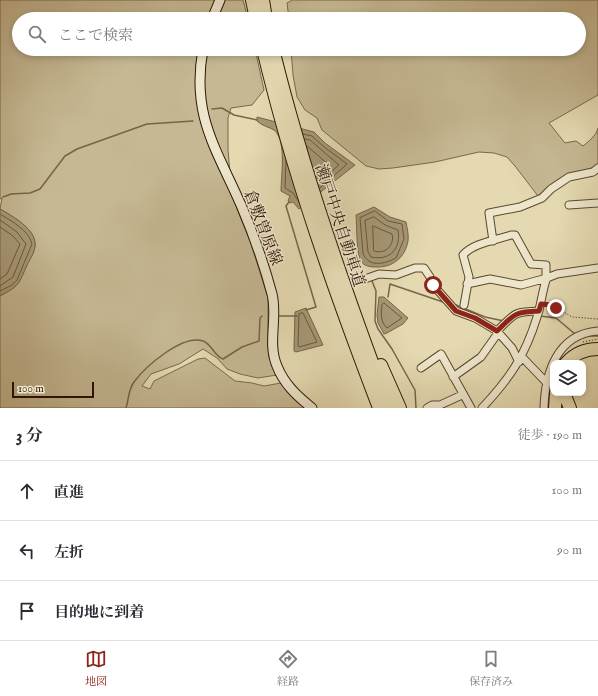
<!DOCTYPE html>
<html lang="ja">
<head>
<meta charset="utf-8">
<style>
  :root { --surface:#fff; --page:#f7f7f7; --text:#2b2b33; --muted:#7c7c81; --line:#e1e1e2; --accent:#8f2418 }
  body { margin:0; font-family:"IM FELL English","Noto Serif JP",serif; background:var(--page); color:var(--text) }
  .controls { position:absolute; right:12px; bottom:12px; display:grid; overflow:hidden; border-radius:8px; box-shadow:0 2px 6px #0003 }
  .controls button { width:36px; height:36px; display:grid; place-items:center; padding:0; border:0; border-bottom:1px solid var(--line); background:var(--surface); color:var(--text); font:20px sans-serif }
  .scale { position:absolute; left:12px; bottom:10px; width:82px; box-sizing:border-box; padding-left:4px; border:2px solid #2d1703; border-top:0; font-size:11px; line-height:14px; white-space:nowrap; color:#2d1703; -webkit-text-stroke:3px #ede6cc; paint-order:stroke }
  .stop { position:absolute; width:12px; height:12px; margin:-9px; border:3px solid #8f2418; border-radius:50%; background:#fff }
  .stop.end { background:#8f2418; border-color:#fff; box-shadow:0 1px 4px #0008 }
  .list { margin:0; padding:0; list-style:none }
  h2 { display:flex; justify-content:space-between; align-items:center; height:52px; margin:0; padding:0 16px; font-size:17px }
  h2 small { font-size:13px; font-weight:400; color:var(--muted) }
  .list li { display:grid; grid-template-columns:26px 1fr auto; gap:12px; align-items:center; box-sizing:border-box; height:60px; padding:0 16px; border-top:1px solid var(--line) }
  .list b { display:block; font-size:15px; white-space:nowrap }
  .list em { font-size:13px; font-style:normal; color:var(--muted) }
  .icon { flex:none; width:22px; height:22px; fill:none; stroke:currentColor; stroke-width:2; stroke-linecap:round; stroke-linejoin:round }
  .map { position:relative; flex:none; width:598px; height:408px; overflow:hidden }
  .search { position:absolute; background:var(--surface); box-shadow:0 2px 6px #0003; left:12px; right:12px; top:12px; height:44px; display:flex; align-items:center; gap:10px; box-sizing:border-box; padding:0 14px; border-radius:22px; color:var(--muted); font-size:15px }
  .sheet { height:232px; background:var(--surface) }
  nav { display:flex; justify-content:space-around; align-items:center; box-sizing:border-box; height:56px; border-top:1px solid var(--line); background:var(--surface); font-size:11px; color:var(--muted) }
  nav a { display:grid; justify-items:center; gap:2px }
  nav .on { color:var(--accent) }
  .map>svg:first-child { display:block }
</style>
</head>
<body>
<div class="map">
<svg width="598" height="408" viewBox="0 0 598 408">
  <rect width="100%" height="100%" fill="#e4d9b1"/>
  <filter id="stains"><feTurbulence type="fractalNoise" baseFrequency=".005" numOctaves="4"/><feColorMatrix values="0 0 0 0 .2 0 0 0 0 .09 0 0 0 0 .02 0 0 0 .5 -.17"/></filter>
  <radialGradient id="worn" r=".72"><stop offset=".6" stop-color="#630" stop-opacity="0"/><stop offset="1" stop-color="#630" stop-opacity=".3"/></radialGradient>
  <path fill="#c5b893" stroke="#79684b" d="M0 0H243L248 19H19V49H255L264 90 252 105 231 108 228 118V150L232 196 251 244 268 298V347L269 357 277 375 258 378 240 374 227 369 217 358 203 349 179 364 151 374 142 386 150 389 154 381 198 359 205 358 235 381 252 383 264 386 281 383 307 408H0V296C20 285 18 285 27 265 30 258 35 252 35 245 36 229 12 216 0 209L2 198 0 199Z
    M292 0H598V95L549 123 565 143 576 141 583 146C589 141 596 136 598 128V164C590 171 581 170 572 173 559 177 547 187 538 196L515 166 507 157 494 153 479 152 435 162 393 168 379 169 366 166 322 130 317 118 305 110 297 97 293 75 291 49H579V19H289L287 3Z"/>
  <path fill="#a69776" stroke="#766448" d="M257 117 314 132 325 143 355 165 299 209 293 202 290 203 288 201 290 196 281 191C281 176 287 141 274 130 269 127 262 126 257 121Z
    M374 207 390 217 406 222C407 228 409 235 408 241 405 258 392 268 375 267 370 267 364 266 361 261 356 253 357 225 356 215Z
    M0 209C12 216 36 229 35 245 35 252 30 259 27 265 18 285 20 285 0 296Z
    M379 297H384L408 318 403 324 387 333 384 334 378 323 377 315Z
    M306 308 323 345 296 352 294 351V348L295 312Z"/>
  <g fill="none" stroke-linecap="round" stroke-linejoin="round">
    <path stroke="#6a573c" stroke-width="1" d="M303 134 312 136 323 146 347 164 320 188
      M305 139 310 140 339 165 318 183
      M307 146 329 165 316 177
      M286 160 285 188 293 193 299 202
      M375 211 388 221 402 224 404 239 396 258C385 264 368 268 363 253L360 218Z
      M0 214C11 221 29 230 32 244L17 280 12 285 0 291
      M374 217 385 225 398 230C401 248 391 261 371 257L368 252 365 221Z
      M0 220 17 232 26 244 13 277 0 286
      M373 226 392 234C395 245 385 255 374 251Z
      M0 227 13 236 20 244 7 274 0 279
      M384 303 402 318 387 328C380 322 381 313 382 305Z
      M303 313 317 342 299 347 298 345 299 314Z"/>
    <path stroke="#766448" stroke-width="1.5" d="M212 109 222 108 234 115 257 120
      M3 197 11 194 30 193 40 189 65 156 77 149 147 124 193 121
      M289 202 286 206 316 307 306 310
      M372 281 376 291 375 321 378 329 392 349 415 390 416 408
      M388 297 390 284 443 302
      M456 305 485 317 504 321
      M278 316H297
      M540 316 556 318 575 334
      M587 336H598
      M126 408C129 399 128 390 134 382 145 367 182 334 203 341 212 344 214 356 223 359L242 347 259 341 260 318 262 316"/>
    <g stroke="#5b482e" stroke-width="9">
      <path id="street" d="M569 205 598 203
        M493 241 489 213 520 207 542 198 551 189 569 177 593 172 598 168
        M362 280 379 274 396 275 415 268H424L430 277 433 285 456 311 475 318 497 331C516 313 512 312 539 311
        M467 284 490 279 521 285 547 278
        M464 305 469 277 463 255C473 243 496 240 511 235H515L531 264 546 265V278
        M497 331 512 348 519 362
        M522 357 546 382
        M421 368 441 354 471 408
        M453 377 481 357 498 333
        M427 408 432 405H440L462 395
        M482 408C510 378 525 356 537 317 541 306 543 286 547 278L557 274 598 268
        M544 408C545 373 557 334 598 331"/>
    </g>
    <g stroke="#2d1703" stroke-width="11">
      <path id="secondary" d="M212 19 220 0
        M203 49C191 115 216 148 241 205 253 233 264 264 272 294 278 318 267 343 277 366 284 384 297 396 312 408"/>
    </g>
    <g stroke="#2d1703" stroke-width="14">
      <path id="highway" d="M252 0 256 19
        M263 0 266 19
        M263 49C292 172 334 290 379 408
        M273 49C303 171 345 290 389 408
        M566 363C575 353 585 349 598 349
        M381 365 400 408
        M564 393 570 408
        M555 408 556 393"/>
    </g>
    <path stroke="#2d1703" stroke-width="1" stroke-dasharray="1 2" stroke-linecap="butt" d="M546 305H552L572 317 598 319
      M583 342 598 339"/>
    <use href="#street" stroke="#ede6cc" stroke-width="7"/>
    <use href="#secondary" stroke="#ede6cc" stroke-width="9"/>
    <use href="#highway" stroke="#e4d9b1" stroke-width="12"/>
  </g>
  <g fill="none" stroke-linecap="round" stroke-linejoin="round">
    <path stroke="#8f2418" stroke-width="5" d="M433 285 456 311 475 318 497 331C515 314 513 312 539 311L541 304 552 305 556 308"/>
  </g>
  <g text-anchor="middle" stroke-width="3" stroke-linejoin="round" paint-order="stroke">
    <g font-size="16" fill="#2d1703" stroke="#ede6cc">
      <text transform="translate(341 225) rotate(72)" y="6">瀬戸中央自動車道</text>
      <text transform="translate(264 227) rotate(69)" y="6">倉敷曽原線</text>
    </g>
  </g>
  <rect width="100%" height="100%" filter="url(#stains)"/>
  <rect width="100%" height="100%" fill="url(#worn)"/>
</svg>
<div class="controls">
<button><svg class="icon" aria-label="layers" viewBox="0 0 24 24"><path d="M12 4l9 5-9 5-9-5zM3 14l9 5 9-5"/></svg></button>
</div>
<div class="scale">100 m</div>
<div class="stop" style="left:433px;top:285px"></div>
<div class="stop end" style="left:556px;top:308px"></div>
<div class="search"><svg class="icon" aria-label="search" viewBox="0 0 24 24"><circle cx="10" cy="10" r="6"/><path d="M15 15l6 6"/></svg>ここで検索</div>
</div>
<section class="sheet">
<h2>3 分<small>徒歩 · 190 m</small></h2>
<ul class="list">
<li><svg class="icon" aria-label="ahead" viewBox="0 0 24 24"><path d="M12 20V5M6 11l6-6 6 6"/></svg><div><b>直進</b></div><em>100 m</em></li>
<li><svg class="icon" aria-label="left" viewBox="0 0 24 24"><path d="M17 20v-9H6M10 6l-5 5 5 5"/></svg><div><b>左折</b></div><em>90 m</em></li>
<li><svg class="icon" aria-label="arrive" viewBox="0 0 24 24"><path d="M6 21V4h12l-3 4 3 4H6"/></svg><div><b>目的地に到着</b></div></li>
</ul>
</section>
<nav>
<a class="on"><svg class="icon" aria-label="map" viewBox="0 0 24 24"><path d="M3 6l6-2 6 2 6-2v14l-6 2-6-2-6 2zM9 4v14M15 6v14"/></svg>地図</a>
<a><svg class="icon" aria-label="directions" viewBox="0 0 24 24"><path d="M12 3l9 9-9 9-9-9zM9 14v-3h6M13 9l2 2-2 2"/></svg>経路</a>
<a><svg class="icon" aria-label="saved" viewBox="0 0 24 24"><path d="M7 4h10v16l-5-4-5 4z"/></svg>保存済み</a>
</nav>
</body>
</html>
